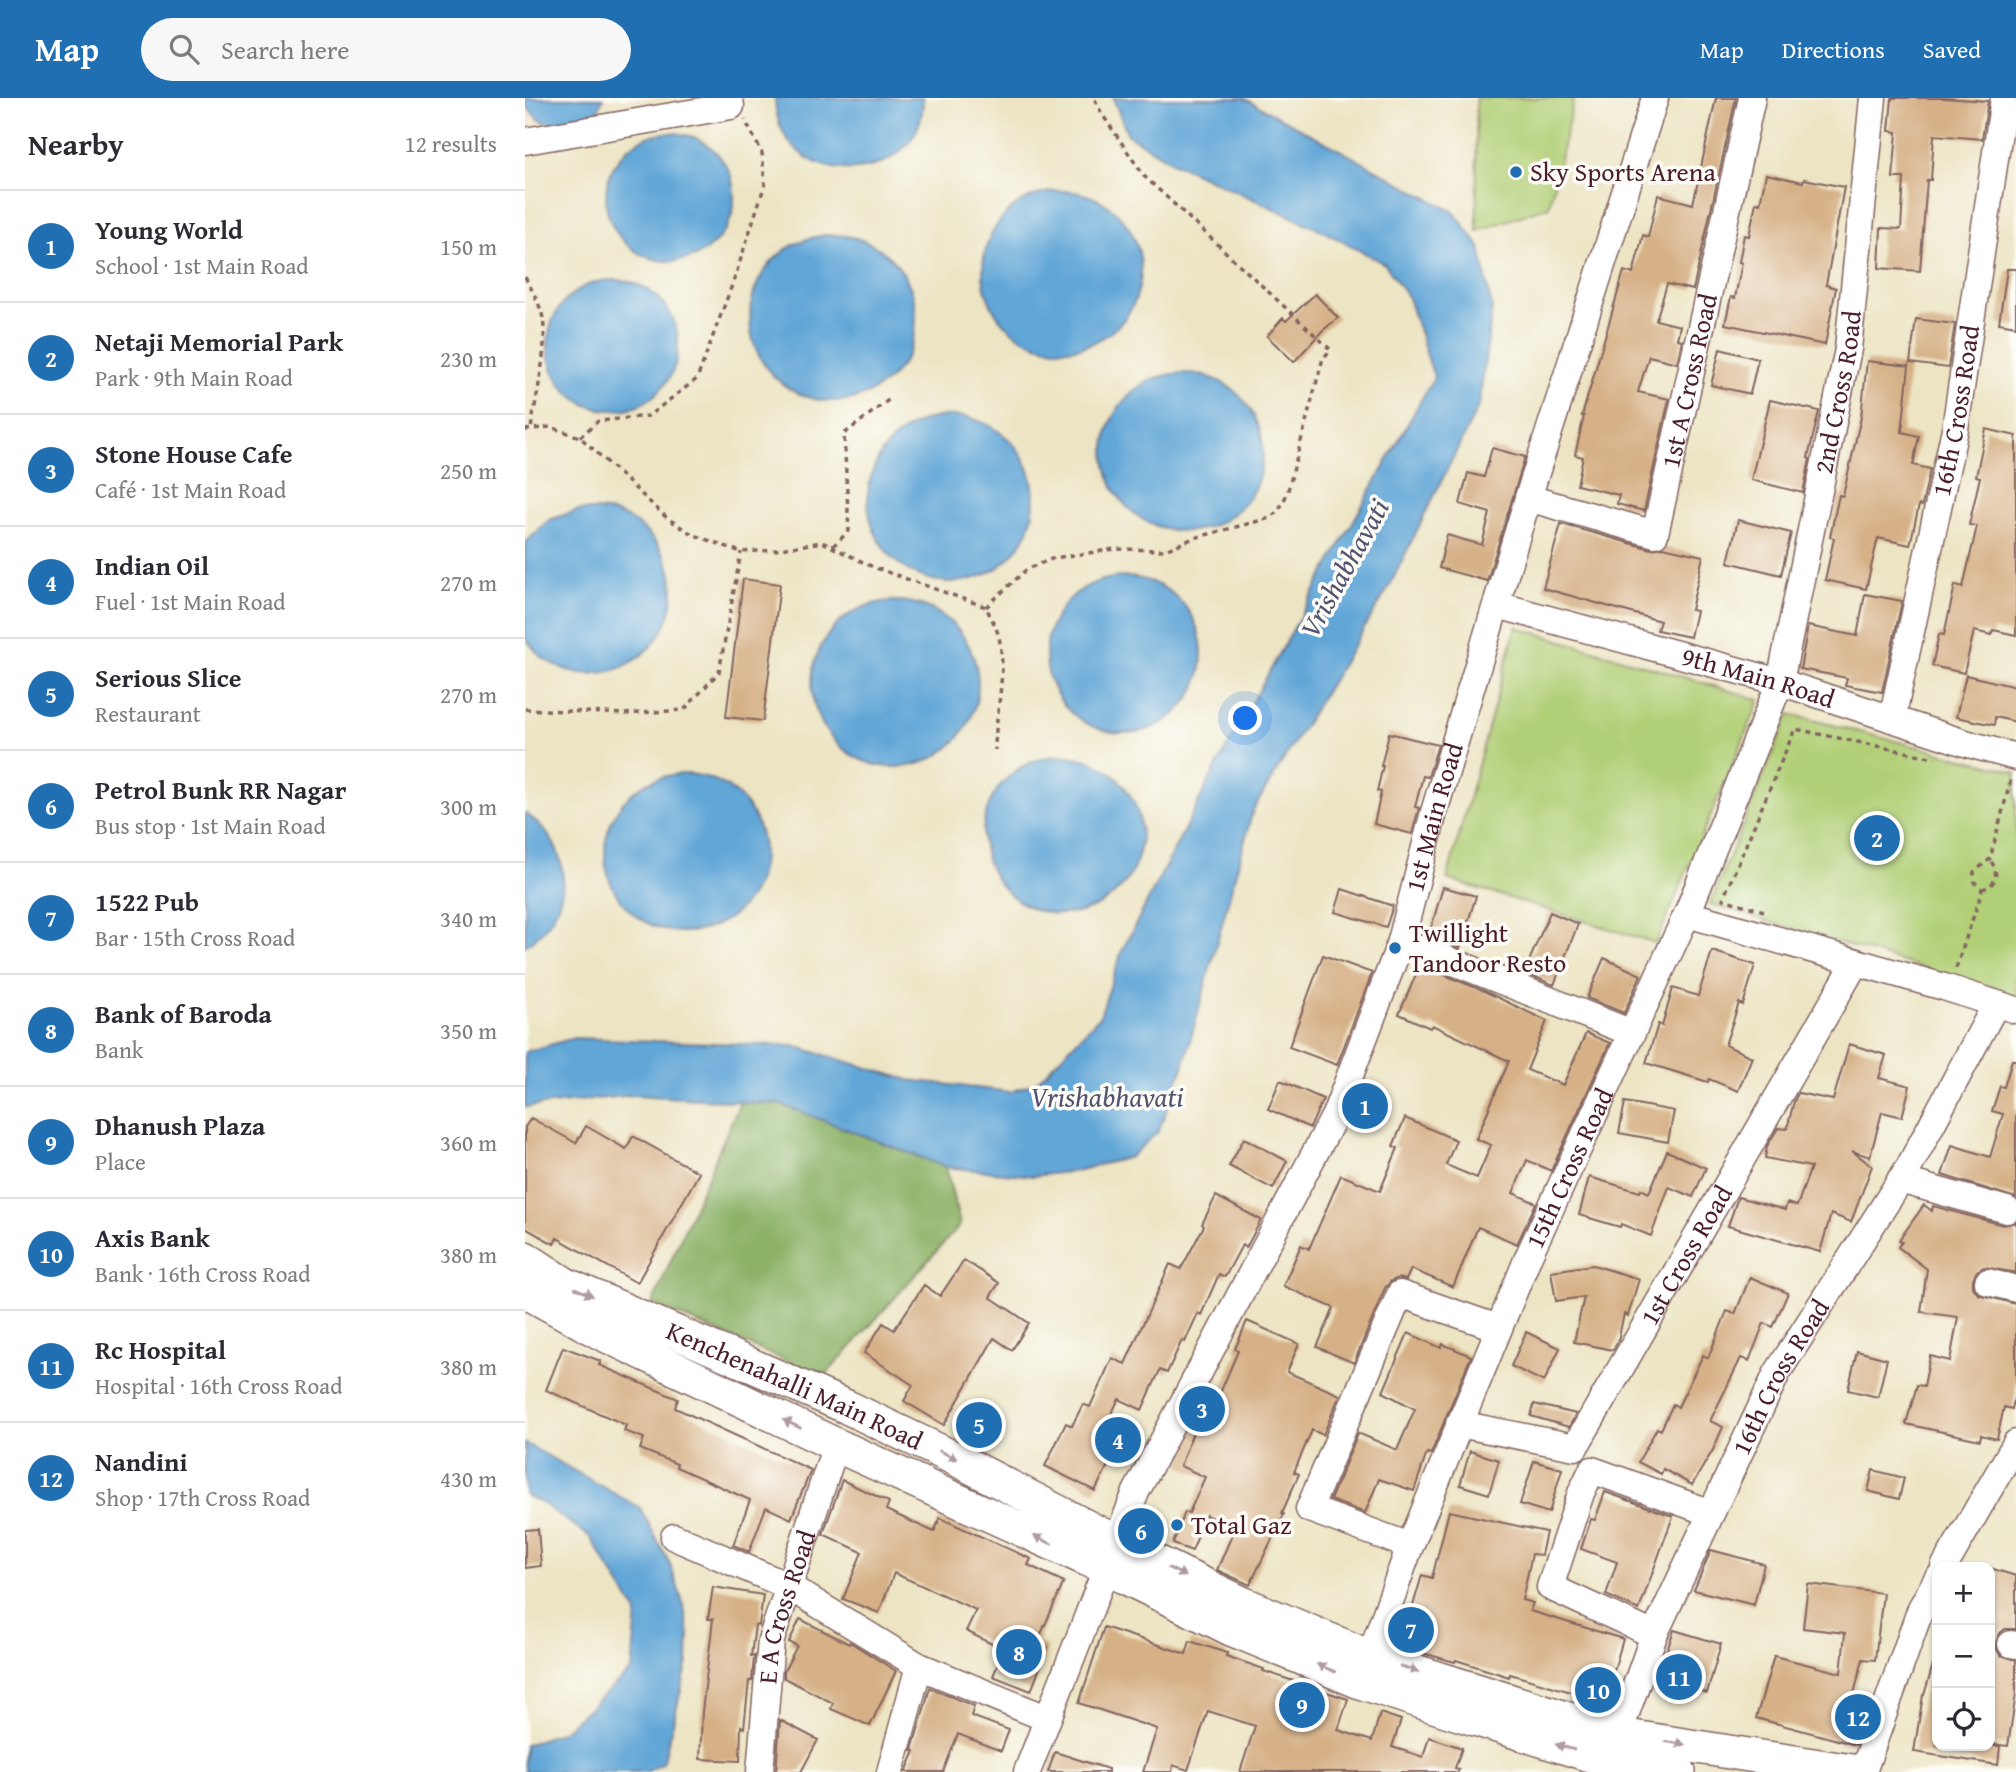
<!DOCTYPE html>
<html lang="en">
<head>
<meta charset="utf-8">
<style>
  :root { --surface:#fff; --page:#f7f7f7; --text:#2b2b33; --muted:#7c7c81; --line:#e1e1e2; --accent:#1f6fb2 }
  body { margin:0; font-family:"Gentium Book Plus",serif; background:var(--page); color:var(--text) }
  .controls { position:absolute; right:21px; bottom:21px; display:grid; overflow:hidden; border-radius:14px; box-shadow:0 2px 5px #0004 }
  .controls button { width:63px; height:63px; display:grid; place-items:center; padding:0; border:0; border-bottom:2px solid var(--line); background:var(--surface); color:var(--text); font:35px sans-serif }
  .you { position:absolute; left:721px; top:621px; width:24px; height:24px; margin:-18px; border:5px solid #fff; border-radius:50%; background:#1a73e8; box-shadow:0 0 0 10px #1a73e833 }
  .badge { display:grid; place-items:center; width:46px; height:46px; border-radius:50%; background:var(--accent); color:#fff; font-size:23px; font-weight:700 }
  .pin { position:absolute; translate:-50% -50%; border:4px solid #fff; box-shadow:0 2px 7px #0006 }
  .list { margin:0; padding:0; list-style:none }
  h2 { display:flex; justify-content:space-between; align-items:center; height:91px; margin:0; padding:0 28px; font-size:30px }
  h2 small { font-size:23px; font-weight:400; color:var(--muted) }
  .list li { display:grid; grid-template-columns:46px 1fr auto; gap:21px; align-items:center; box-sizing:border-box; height:112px; padding:0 28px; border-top:2px solid var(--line) }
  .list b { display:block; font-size:26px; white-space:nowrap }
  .list p { margin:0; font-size:23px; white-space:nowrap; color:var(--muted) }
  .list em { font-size:23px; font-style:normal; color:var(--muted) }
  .icon { flex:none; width:38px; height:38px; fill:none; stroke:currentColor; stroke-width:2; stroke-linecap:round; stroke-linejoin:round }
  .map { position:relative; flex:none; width:1491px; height:1674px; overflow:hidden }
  header { display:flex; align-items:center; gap:42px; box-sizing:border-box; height:98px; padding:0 35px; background:var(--accent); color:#fff }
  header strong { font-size:33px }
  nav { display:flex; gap:38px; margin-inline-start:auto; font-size:24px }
  .search { width:490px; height:63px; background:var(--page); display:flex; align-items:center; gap:18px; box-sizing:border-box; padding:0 24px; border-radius:38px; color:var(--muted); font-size:26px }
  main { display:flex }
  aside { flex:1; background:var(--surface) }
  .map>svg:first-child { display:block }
</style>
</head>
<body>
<header>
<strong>Map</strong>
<div class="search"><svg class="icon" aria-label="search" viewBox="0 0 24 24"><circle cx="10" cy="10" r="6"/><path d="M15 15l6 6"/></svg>Search here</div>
<nav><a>Map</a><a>Directions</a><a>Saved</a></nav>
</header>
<main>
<aside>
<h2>Nearby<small>12 results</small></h2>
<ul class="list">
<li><span class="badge">1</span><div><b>Young World</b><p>School · 1st Main Road</p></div><em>150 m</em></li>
<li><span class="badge">2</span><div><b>Netaji Memorial Park</b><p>Park · 9th Main Road</p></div><em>230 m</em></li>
<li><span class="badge">3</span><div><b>Stone House Cafe</b><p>Café · 1st Main Road</p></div><em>250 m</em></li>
<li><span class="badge">4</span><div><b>Indian Oil</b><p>Fuel · 1st Main Road</p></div><em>270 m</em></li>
<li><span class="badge">5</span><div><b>Serious Slice</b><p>Restaurant</p></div><em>270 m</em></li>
<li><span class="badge">6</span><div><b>Petrol Bunk RR Nagar</b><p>Bus stop · 1st Main Road</p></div><em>300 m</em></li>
<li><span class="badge">7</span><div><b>1522 Pub</b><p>Bar · 15th Cross Road</p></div><em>340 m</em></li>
<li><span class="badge">8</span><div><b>Bank of Baroda</b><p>Bank</p></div><em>350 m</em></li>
<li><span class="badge">9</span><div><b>Dhanush Plaza</b><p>Place</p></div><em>360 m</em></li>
<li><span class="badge">10</span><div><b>Axis Bank</b><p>Bank · 16th Cross Road</p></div><em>380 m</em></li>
<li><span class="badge">11</span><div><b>Rc Hospital</b><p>Hospital · 16th Cross Road</p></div><em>380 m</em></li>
<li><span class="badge">12</span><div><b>Nandini</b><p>Shop · 17th Cross Road</p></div><em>430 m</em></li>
</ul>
</aside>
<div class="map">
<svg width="1491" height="1674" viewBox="0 0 1491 1674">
  <rect width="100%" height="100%" fill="#fdfcf7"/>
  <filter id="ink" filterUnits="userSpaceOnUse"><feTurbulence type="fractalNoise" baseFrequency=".0143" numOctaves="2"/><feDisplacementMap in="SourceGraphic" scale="14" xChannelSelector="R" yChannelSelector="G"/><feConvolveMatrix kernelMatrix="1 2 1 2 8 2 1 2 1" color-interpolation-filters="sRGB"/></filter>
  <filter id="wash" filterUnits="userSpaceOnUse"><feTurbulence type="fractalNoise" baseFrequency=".00686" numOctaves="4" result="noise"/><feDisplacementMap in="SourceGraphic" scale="28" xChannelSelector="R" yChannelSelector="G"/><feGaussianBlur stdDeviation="1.57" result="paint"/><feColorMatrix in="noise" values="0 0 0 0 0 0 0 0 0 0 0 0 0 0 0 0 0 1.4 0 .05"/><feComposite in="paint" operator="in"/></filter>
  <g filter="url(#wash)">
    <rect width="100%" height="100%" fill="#ece4c3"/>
    <path fill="#b1cf76" stroke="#7e7750" stroke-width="2" d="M951 0H1049L1024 108 952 133Z
      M991 529 1235 602 1131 845 922 781Z
      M1264 616 1491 674V898L1185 806Z"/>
    <path fill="#8cb267" stroke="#6b6849" stroke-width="2" d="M215 1004 255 1006 421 1069 435 1127 299 1279 127 1206Z"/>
    <path fill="#61a6d7" stroke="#566281" stroke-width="2" d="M0 0H78L73 12 61 23 29 28 13 21 2 9Z
      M250 0H398C399 93 252 97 250 0Z
      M588 0H719L929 114 955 149 967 211 954 307 863 491 728 712 658 969 633 1034 605 1059 551 1073 508 1078 421 1069 255 1006 108 997 0 1009V954L49 940 269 948 384 982 486 994 512 984 575 918 597 853 693 666 909 279 883 200 860 166 800 134 647 64 603 37Z
      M81 99a64 64 0 1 1 128 0a64 64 0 1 1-128 0Z
      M458 172a79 79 0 1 1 158 0a79 79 0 1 1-158 0Z
      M225 220a83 83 0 1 1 166 0a83 83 0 1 1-166 0Z
      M23 247a65 65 0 1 1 130 0a65 65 0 1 1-130 0Z
      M580 354a79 79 0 1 1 158 0a79 79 0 1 1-158 0Z
      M343 401a83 83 0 1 1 166 0a83 83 0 1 1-166 0Z
      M54 412C64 412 77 411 86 414 102 418 116 428 126 439 191 512 98 615 18 560 11 555 6 546 0 540V445L24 422Z
      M521 557a78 78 0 1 1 156 0a78 78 0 1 1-156 0Z
      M287 586a83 83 0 1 1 166 0a83 83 0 1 1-166 0Z
      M458 737a79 79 0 1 1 158 0a79 79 0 1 1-158 0Z
      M80 755a79 79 0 1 1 158 0a79 79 0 1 1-158 0Z
      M0 715C51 749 50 814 0 848Z
      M0 1345 115 1410 145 1466 158 1505 164 1536 163 1564 138 1665 121 1674H0V1647L38 1633 107 1572 112 1515 65 1439 17 1405 0 1397Z"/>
    <g id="blocks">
      <path fill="#d6b086" d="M1191 0H1211L1168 192 1142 186 1131 222 1155 228 1152 241 1157 242 1152 265 1124 258 1113 294 1144 301 1119 413 1092 406 1094 397 1052 387 1058 359 1050 357 1059 318H1057L1099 173 1108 176 1118 137 1123 139 1133 97 1168 106Z
        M1367 0H1419L1463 3 1457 41 1409 37 1406 82H1402L1395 173 1354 170 1356 130 1376 131 1379 80H1368L1372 34 1364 33Z
        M1241 76 1278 84 1279 81 1319 89 1301 187 1311 190 1300 247 1200 226 1206 199 1210 200 1217 165 1214 164 1219 137 1224 138 1231 104 1235 105Z
        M1482 171H1491V228L1474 225Z
        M790 196 813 220 797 233 769 264 742 238 758 220 761 223Z
        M1391 221 1430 226 1423 270 1385 265Z
        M1195 251 1233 261 1225 296 1186 287Z
        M1342 263 1384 268 1377 334 1394 338 1388 367 1405 371 1397 408 1394 407 1385 447 1353 440 1341 491 1300 482 1309 440 1305 439 1314 397 1318 398 1336 319Z
        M1245 302 1294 313 1283 360 1285 361 1278 395 1226 382Z
        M1461 331 1491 338V537L1468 532 1467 537 1449 533 1439 575 1407 568 1414 536 1419 537 1430 487 1438 489 1452 428 1444 427 1455 379 1451 378Z
        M967 350 1000 359 962 483 914 470 922 437 957 447 965 415 935 406 943 375 959 379Z
        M1213 422 1266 435 1256 477 1203 464Z
        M1036 426 1126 451 1138 449 1178 458 1166 512 1171 513 1165 539 1132 532 1135 523 1018 490Z
        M218 481 255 486 238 623 201 619Z
        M1340 496 1377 503 1357 594 1320 587 1322 580 1275 571 1283 528 1332 538Z
        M1441 577 1491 589V624L1470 619 1469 627 1431 619Z
        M864 635 913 647 903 679 898 678 890 709 894 710 887 736 849 726 856 694 852 693 858 668H856Z
        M918 789 951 798 935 850 904 837Z
        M817 791 868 808 861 829 810 814Z
        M1025 814 1053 826 1029 887 999 875Z
        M1187 853 1230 867 1218 907 1214 905 1200 947 1227 959 1213 993 1184 981 1183 984 1121 965 1133 926 1137 928 1148 890 1173 898Z
        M798 857 847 875 812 967 764 949Z
        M1079 860 1116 877 1099 915 1062 900Z
        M895 867 959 893 1022 923 1002 972 1038 987 1061 935 1085 945 1026 1073 1002 1062 988 1095 1011 1105 992 1146 953 1129 928 1189 886 1171 881 1182 873 1180 866 1183 860 1190 829 1265 792 1249 809 1210 758 1188 776 1147 784 1151 816 1077 855 1093 873 1050 868 1048 880 1020 931 1042 921 1067 952 1080 966 1047 951 1041 984 963 907 927 905 930 874 916Z
        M1324 946 1361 957 1354 980 1385 988 1377 1019 1357 1014 1345 1059 1327 1053 1347 1068 1326 1124 1306 1116 1295 1154 1203 1128 1213 1099 1260 1112 1262 1105 1272 1108 1286 1069 1240 1060 1242 1048 1253 1030 1262 1031 1269 1003 1273 995 1308 1002Z
        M1487 962H1491V1100L1417 1077 1427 1047 1465 1059 1478 1016 1467 1013 1475 988 1479 989Z
        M755 982 798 1001 785 1030 743 1011Z
        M1100 1004 1149 1013 1143 1044 1094 1035Z
        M6 1020 51 1045 61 1028 101 1051 108 1038 174 1075 112 1185 32 1140 29 1146 0 1130V1029Z
        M719 1040 762 1063 748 1091 704 1068Z
        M1142 1053 1181 1070 1168 1099 1144 1089 1126 1138 1096 1126 1095 1129 1054 1117 1064 1079 1115 1094 1116 1091 1124 1095Z
        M691 1098 736 1122 721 1150 717 1147 700 1179 694 1176 676 1217 673 1215 660 1244 657 1242 642 1275 635 1272 617 1312 594 1301 573 1341 592 1350 570 1393 520 1368 541 1325 547 1328 558 1306 565 1309 587 1260 600 1266 645 1166 656 1171 679 1128 677 1126Z
        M1399 1107 1407 1113 1408 1108 1478 1127 1491 1124V1175L1459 1169 1452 1173 1448 1181V1189L1453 1196 1491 1206V1294L1487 1311 1479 1309 1472 1341 1456 1337 1455 1342 1381 1326 1392 1287 1399 1288 1405 1258 1425 1263 1433 1219 1396 1214 1402 1171 1373 1149 1377 1144 1374 1142Z
        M439 1162 474 1185 465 1199 504 1225 487 1252 469 1240 419 1327 379 1303 388 1287 339 1255 358 1225 369 1232 399 1187 415 1198Z
        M1068 1167 1114 1181 1103 1218 1099 1216 1093 1243 1088 1252 1049 1244 1059 1199 1031 1203 1026 1173Z
        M1225 1179 1263 1195 1248 1229 1239 1225 1224 1263 1216 1260 1185 1323 1198 1329 1188 1352 1167 1387 1138 1371 1136 1376 1113 1364 1132 1330 1136 1332 1148 1306 1153 1309 1178 1257 1183 1260 1202 1213 1210 1216Z
        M722 1223 774 1246 762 1274 815 1297 798 1337 787 1332 769 1374 774 1376 757 1415 759 1416 725 1487 692 1472 710 1430 681 1417 667 1453 648 1446 660 1414 664 1415 680 1379 655 1368 685 1291 695 1295 713 1253 710 1251Z
        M1001 1234 1035 1250 1019 1284 986 1268Z
        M883 1235 916 1250 918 1246 946 1258 906 1356 902 1355 889 1393 854 1381 840 1415 805 1402 833 1335 872 1352 890 1311 858 1294Z
        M38 1249 76 1263 74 1267 153 1301 150 1310 286 1372 266 1421 241 1409 224 1454 208 1447 225 1402 151 1369 152 1366 115 1351 119 1340 99 1333 101 1327 21 1292Z
        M1332 1253 1362 1261 1353 1299 1323 1292Z
        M1009 1306 1051 1316 1044 1329 1006 1318Z
        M945 1353 974 1362 964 1396 935 1387Z
        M1009 1363 1037 1371 1024 1415 995 1406Z
        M1348 1372 1379 1380 1374 1401 1343 1393Z
        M317 1382 364 1404 361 1412 409 1434 415 1420 506 1461 503 1467 539 1484 512 1545 523 1549 506 1593 468 1578 479 1552 441 1533 451 1512 369 1475 354 1515 318 1501 337 1454 298 1436Z
        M1080 1394 1148 1418 1114 1512 1081 1497 1092 1464 1056 1451 1066 1421 1070 1422Z
        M924 1413 1021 1434 1016 1457 1007 1456 997 1502 1008 1505 1005 1513 1098 1541 1080 1604 985 1576 984 1579 931 1562 930 1564 876 1549 897 1477 907 1480Z
        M13 1431 16 1468 0 1470V1432Z
        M1186 1452 1239 1466 1229 1507 1169 1492Z
        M1465 1470 1491 1478V1531H1480L1474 1536 1471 1544V1550L1475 1557 1491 1562V1596L1483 1648 1465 1646Z
        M1283 1486 1358 1495 1350 1562 1338 1561 1326 1607 1341 1612 1331 1647 1231 1620 1249 1558 1316 1575 1320 1535 1278 1530Z
        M188 1489 238 1497 234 1528 230 1527 226 1558H229L227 1583H224L219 1630 216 1628 215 1663 175 1661 177 1614 188 1521H183Z
        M275 1521 324 1546 325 1544 371 1573 345 1628 306 1611 308 1605 259 1580V1573L272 1548 264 1544Z
        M579 1529 661 1556 665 1543 702 1555 701 1558 739 1571 738 1573 823 1601 813 1632 847 1643 855 1615 876 1622 867 1649 898 1659 904 1639 937 1650 930 1670 934 1671 933 1674H715L730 1628 683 1613 663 1672 648 1667 647 1674H618L632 1631 554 1605Z
        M1149 1532 1196 1546 1182 1595 1132 1581Z
        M1408 1567 1412 1568V1648H1475L1473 1667 1389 1654 1398 1597H1399Z
        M405 1590 449 1608 446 1618 484 1632 476 1653 433 1636 418 1674H381L390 1653 387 1652Z
        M255 1622 293 1642 276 1674H251Z
        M530 1654 583 1671V1674H523Z"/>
    </g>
  </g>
  <g filter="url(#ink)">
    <use href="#blocks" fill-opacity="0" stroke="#836460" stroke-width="2"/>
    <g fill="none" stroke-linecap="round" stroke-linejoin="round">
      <g stroke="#836460" stroke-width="29">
        <g id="minor">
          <path d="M0 43 206 8 204 0"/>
          <path id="s1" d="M1003 400 1130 436 1227 0"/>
          <path id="s2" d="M972 507 1255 584 1440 645 1491 659"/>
          <path id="s3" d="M1367 621 1430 331 1479 0"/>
          <path d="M1162 816 1419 889 1491 912"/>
          <path d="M876 843 1107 935"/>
          <path d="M1375 1082 1482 1112"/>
          <path d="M1463 1184 1491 1191"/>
          <path id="s4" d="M934 1326 1050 1349 1331 864"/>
          <path d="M149 1439 263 1488 394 1568"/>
          <path d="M885 1448 784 1411 875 1196 973 1230"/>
          <path d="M1419 1469 1491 1345"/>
          <path d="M1129 1537 1025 1489 1056 1395 1067 1372 1186 1415"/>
          <path d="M1486 1546 1491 1547"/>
          <path id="s5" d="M845 1559 885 1448 1004 1157 1162 816 1255 584 1323 251 1348 0"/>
          <path id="s6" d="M1090 1653 1099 1621 1129 1537 1252 1275 1384 1069 1471 906"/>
          <path id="s7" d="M235 1674 246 1542 311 1347"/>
          <path d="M365 1674 394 1568 521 1620"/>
          <path id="s8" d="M502 1674 611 1394 810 1017 876 843 909 714 1003 400 1130 0"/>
          <path d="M1338 1674 1396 1510 1412 1481"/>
        </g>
      </g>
      <g stroke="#836460" stroke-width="36">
        <g id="major">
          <path id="s9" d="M0 1160 40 1186 322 1309 433 1362 591 1444 717 1505 845 1559 1095 1637 1333 1674"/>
          <path d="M0 1193 74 1234 311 1347 581 1470 706 1531 835 1584 921 1612 1087 1664 1154 1674"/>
        </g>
      </g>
      <path stroke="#836460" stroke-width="3.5" stroke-dasharray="5 5" stroke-linecap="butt" d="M0 179C7 192 15 206 18 220 23 253 11 298 6 331
        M0 332 25 329 55 339 142 420 167 436 216 454 250 452 297 444 348 469 461 509C466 520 474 533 475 545 481 582 470 616 470 652
        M55 339 73 323 123 318 172 281 210 179 240 86 237 55 220 22
        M308 448 324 433 319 336 366 300
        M461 509 502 471 529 460 590 451 640 452 669 440 745 420 754 412 762 396 798 260 806 252 619 78 577 16 569 0
        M0 611 99 616 159 612 194 574 216 454
        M1457 791C1474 786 1473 774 1465 761
        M1239 813 1198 801 1270 631 1410 660
        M1431 870 1456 796 1457 791C1450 787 1448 782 1449 774L1465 761 1486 681"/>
      <use href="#minor" stroke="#fff" stroke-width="26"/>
      <use href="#major" stroke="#fff" stroke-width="33"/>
    </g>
    <defs><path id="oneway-solid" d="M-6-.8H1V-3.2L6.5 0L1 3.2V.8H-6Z" transform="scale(1.75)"/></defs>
    <g fill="#ae9aa0">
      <use href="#oneway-solid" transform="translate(59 1194) rotate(24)"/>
      <use href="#oneway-solid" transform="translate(267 1326) rotate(-154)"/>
      <use href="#oneway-solid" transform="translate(423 1357) rotate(26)"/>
      <use href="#oneway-solid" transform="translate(518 1442) rotate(-156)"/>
      <use href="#oneway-solid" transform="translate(652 1474) rotate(26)"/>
      <use href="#oneway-solid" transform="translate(801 1570) rotate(-157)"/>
      <use href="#oneway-solid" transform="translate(884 1571) rotate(18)"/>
      <use href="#oneway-solid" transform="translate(1150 1645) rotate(9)"/>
      <use href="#oneway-solid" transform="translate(1040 1649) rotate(-163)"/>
    </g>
  </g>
  <g fill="#1f6fb2" stroke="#fdfcf7" stroke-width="2.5">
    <circle cx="991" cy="74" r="7"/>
    <circle cx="870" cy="850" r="7"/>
    <circle cx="652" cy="1427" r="7"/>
  </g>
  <g text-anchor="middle" stroke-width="7" stroke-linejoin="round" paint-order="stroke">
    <g font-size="26" fill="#4a1f2b" stroke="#fdfcf7" text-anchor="start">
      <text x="1005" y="83">Sky Sports Arena</text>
      <text x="884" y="844">Twillight<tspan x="884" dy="30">Tandoor Resto</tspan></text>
      <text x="666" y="1436">Total Gaz</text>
    </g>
    <g font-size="26" fill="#4a1f2b" stroke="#fdfcf7">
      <text dy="9" stroke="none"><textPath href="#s1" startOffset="289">1st A Cross Road</textPath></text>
      <text dy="9" stroke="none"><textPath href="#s5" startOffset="1354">2nd Cross Road</textPath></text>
      <text dy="9" stroke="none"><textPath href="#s3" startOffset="315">16th Cross Road</textPath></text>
      <text dy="9" stroke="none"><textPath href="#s2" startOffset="271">9th Main Road</textPath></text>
      <text dy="9" stroke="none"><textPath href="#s8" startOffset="1041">1st Main Road</textPath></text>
      <text dy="9" stroke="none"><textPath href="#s5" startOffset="528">15th Cross Road</textPath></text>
      <text dy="9" stroke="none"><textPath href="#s4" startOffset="340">1st Cross Road</textPath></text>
      <text dy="9" stroke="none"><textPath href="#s6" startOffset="410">16th Cross Road</textPath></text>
      <text dy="9" stroke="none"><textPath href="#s9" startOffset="299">Kenchenahalli Main Road</textPath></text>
      <text dy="9" stroke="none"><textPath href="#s7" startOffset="168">E A Cross Road</textPath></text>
    </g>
    <g font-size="28" font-style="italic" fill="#535570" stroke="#fdfcf7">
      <text transform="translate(819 470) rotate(-61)" y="10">Vrishabhavati</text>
      <text x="582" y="1009">Vrishabhavati</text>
    </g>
  </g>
</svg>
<div class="controls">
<button>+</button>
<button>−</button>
<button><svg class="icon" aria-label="locate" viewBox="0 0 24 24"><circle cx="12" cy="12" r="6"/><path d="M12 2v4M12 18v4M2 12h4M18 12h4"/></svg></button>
</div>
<div class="you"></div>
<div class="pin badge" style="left:840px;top:1008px">1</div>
<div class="pin badge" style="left:1352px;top:740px">2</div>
<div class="pin badge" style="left:677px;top:1311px">3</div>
<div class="pin badge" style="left:593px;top:1342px">4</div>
<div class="pin badge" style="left:454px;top:1327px">5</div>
<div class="pin badge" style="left:616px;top:1433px">6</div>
<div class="pin badge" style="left:886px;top:1532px">7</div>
<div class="pin badge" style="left:494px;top:1554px">8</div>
<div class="pin badge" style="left:777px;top:1607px">9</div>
<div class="pin badge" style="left:1073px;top:1592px">10</div>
<div class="pin badge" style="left:1154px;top:1579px">11</div>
<div class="pin badge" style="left:1333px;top:1619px">12</div>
</div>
</main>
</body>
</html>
